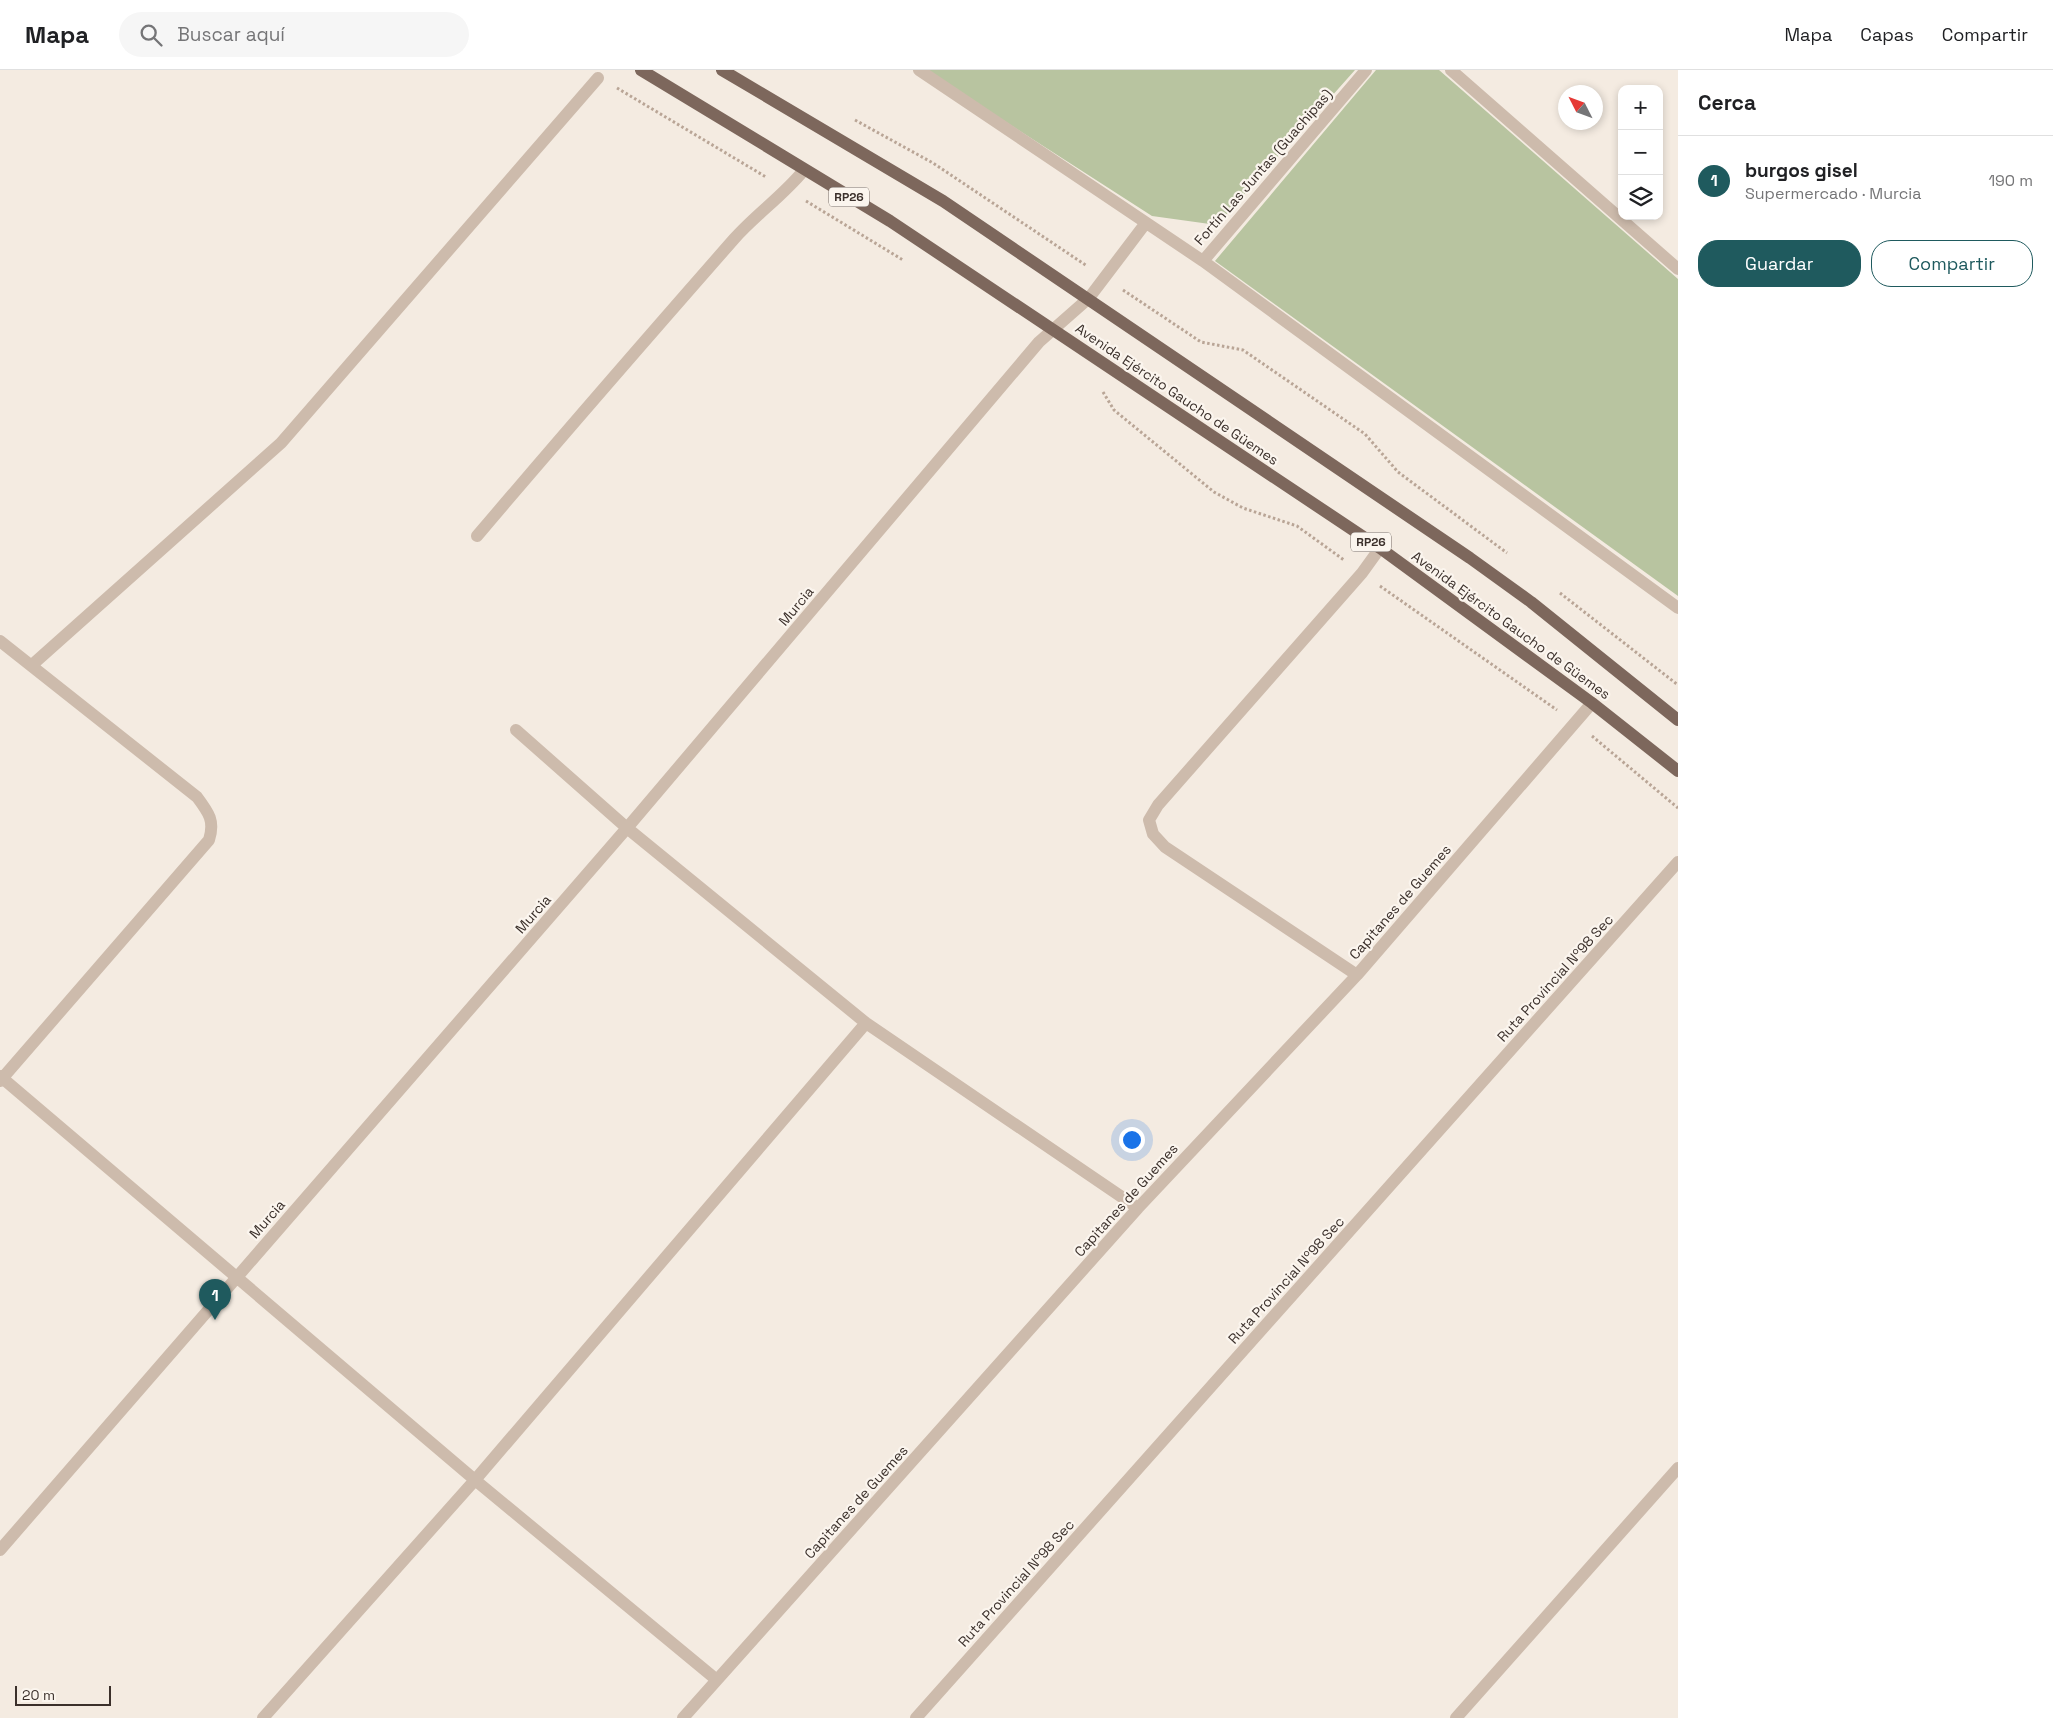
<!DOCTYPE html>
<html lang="es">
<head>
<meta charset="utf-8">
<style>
  :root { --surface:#fff; --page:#f6f6f6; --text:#202124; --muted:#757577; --line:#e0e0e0; --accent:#1f5a5e }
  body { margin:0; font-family:"Space Grotesk",sans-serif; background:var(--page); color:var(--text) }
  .controls { position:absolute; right:15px; top:15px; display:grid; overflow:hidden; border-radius:10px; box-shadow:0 2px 8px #0003 }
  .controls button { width:45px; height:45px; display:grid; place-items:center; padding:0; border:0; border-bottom:1px solid var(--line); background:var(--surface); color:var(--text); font:25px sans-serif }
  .compass { position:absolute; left:1558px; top:15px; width:45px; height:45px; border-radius:50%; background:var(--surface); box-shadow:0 2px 8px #0003; rotate:312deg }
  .scale { position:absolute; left:15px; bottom:12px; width:96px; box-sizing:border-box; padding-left:5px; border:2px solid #3b302b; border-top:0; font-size:14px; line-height:18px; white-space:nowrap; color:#3b302b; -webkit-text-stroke:4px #fbf5ee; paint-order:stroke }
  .you { position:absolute; left:1131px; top:1069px; width:18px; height:18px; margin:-12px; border:4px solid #fff; border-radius:50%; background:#1a73e8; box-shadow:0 0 0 8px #1a73e833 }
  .badge { display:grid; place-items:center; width:32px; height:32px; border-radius:50%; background:var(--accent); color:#fff; font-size:16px; font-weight:700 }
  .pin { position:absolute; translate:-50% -41px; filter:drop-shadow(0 1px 2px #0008) }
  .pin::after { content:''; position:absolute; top:26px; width:18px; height:15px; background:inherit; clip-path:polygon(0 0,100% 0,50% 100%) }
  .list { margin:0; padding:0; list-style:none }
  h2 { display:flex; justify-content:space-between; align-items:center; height:65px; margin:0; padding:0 20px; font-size:21px }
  h2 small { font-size:16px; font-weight:400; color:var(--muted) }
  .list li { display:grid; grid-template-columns:32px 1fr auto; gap:15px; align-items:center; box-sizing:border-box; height:90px; padding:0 20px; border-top:1px solid var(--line) }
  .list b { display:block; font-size:19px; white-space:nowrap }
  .list p { margin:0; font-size:16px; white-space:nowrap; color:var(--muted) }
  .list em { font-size:16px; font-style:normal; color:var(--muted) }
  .actions { display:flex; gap:10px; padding:15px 20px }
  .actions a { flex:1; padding:11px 0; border:1px solid var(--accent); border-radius:20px; text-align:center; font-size:18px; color:var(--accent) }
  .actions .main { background:var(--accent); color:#fff }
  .icon { flex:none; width:28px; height:28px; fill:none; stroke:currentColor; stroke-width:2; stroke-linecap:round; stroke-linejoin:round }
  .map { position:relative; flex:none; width:1678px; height:1648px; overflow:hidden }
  header { display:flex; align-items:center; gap:30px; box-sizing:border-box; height:70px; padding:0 25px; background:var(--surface); border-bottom:1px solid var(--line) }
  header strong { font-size:24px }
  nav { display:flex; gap:28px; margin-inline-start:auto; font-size:18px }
  .search { width:350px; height:45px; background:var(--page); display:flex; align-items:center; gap:12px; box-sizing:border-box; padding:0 18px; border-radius:28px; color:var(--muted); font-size:19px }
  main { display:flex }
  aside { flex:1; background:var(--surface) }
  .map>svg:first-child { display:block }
</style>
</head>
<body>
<header>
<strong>Mapa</strong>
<div class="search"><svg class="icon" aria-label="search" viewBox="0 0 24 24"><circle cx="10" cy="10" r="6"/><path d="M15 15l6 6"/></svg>Buscar aquí</div>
<nav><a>Mapa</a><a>Capas</a><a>Compartir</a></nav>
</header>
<main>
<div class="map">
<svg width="1678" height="1648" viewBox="0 0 1678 1648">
  <rect width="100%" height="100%" fill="#f4ebe1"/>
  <path fill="#b8c4a0" d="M925 0H1355L1217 155 1152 146Z
    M1376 0H1439L1678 209V526L1215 191Z"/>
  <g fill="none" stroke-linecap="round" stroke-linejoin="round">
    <path stroke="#b9a596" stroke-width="3" stroke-dasharray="2.5 2.5" stroke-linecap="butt" d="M617 18 766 107
      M855 50 933 93 1087 196
      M806 131 903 190
      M1123 220 1201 272 1243 280 1365 364 1398 402 1507 483
      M1103 322 1114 340 1214 422 1243 438 1297 456 1344 490
      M1380 516 1557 640
      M1560 523 1678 615
      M1592 666 1678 738"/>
    <path stroke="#cdbbac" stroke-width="12" d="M919 0 1203 191 1678 538
      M1451 0 1678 199
      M1203 191 1366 0
      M477 466C562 366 648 267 734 169 756 144 783 126 804 100
      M0 571 197 727C209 743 215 751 209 770L0 1011
      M32 595 281 373 598 8
      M516 660 627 758 866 953 1138 1138
      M1357 905 1165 777 1153 764 1149 750 1158 735 1362 503 1380 478
      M0 1006 475 1410 717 1610
      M0 1480 627 758 1039 272 1089 228 1145 154
      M263 1648 475 1410 866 953
      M683 1648 1138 1138 1357 905 1592 633
      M1456 1648 1678 1398"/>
    <path stroke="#cdbbac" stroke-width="12" d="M916 1648 1678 792"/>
    <path stroke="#7d675c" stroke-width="12" d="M641 0 890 151 1380 478 1592 633 1678 701
      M722 0 943 131 1470 488 1531 532 1678 650"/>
  </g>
  <g text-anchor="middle" stroke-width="4.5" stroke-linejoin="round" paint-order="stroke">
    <g fill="#fbf5ee" stroke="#756b66" stroke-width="1">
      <rect x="829" y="117.5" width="40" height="19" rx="4"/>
      <rect x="1351" y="462.5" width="40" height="19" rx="4"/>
    </g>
    <g font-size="12" font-weight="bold" fill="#3b302b">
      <text x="849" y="131">RP26</text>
      <text x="1371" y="476">RP26</text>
    </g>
    <g font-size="14" fill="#3b302b" stroke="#fbf5ee">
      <text transform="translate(1263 97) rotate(-49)" y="5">Fortín Las Juntas (Guachipas)</text>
      <text transform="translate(1177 324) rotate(34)" y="5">Avenida Ejército Gaucho de Güemes</text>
      <text transform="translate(796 536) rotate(-50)" y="5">Murcia</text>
      <text transform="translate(1511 555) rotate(36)" y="5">Avenida Ejército Gaucho de Güemes</text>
      <text transform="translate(1400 832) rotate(-49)" y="5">Capitanes de Guemes</text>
      <text transform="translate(533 844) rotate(-49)" y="5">Murcia</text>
      <text transform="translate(1555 908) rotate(-48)" y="5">Ruta Provincial Nº98 Sec</text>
      <text transform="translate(1126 1130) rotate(-48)" y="5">Capitanes de Guemes</text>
      <text transform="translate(267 1149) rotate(-49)" y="5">Murcia</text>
      <text transform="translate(1286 1210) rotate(-48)" y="5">Ruta Provincial Nº98 Sec</text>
      <text transform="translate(856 1432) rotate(-48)" y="5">Capitanes de Guemes</text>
      <text transform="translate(1016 1513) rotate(-48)" y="5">Ruta Provincial Nº98 Sec</text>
    </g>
  </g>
</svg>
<div class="controls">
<button>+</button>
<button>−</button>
<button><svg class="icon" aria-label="layers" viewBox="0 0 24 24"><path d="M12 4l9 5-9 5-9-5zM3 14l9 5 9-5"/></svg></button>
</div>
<svg class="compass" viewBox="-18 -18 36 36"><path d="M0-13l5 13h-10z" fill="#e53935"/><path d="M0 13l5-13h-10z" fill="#757577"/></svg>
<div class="scale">20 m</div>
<div class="you"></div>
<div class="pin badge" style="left:215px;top:1250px">1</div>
</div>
<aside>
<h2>Cerca<small></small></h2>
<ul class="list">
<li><span class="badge">1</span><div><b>burgos gisel</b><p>Supermercado · Murcia</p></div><em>190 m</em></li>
</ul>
<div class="actions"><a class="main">Guardar</a><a>Compartir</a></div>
</aside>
</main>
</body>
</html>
